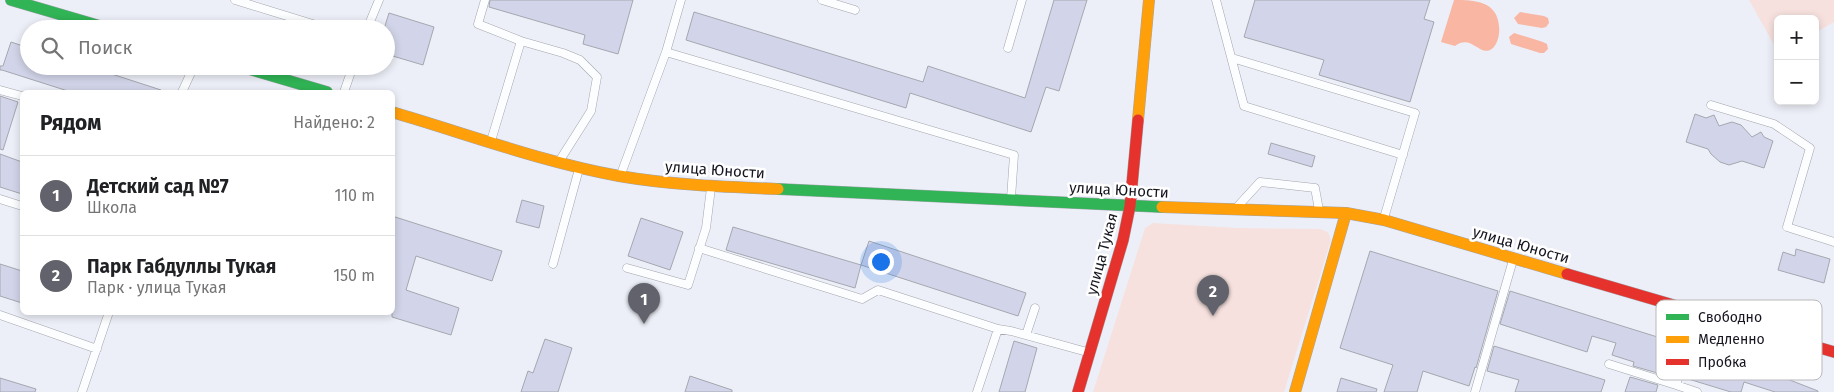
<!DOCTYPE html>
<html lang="ru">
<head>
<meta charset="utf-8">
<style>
  :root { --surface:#fff; --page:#f2f2f2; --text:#202124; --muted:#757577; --line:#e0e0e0; --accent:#61626b }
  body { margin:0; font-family:"Fira Sans",sans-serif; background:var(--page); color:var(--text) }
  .controls { position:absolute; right:15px; top:15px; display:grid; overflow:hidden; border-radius:8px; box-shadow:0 2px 8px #0003 }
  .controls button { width:45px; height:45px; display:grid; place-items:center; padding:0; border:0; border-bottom:1px solid var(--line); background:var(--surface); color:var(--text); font:25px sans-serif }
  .you { position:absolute; left:880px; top:261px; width:18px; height:18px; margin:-12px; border:4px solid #fff; border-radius:50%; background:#1a73e8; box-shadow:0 0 0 8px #1a73e833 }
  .badge { display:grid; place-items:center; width:32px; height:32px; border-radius:50%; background:var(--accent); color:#fff; font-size:16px; font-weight:700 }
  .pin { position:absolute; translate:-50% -41px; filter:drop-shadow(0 1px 2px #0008) }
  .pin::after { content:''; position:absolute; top:26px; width:18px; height:15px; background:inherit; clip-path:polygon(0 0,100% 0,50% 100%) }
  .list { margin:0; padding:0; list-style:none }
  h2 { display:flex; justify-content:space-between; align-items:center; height:65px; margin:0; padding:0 20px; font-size:21px }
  h2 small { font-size:16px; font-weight:400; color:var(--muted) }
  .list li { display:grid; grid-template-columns:32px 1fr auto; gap:15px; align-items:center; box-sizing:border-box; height:80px; padding:0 20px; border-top:1px solid var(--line) }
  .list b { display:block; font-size:19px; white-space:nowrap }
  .list p { margin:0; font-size:16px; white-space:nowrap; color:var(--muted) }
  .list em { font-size:16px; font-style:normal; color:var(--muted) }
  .icon { flex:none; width:28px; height:28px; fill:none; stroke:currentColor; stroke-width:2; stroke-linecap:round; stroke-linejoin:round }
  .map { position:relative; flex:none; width:1834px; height:392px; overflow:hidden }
  .search { position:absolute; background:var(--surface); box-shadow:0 2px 8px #0003; left:20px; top:20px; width:375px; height:55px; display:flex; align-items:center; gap:12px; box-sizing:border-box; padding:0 18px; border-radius:28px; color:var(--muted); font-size:19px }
  .panel { position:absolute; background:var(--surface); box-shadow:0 2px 8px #0003; left:20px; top:90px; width:375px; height:225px; border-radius:8px }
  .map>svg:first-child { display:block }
</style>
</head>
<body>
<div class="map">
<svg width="1834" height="392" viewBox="0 0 1834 392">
  <rect width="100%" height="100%" fill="#edeff8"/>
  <path fill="#f6e1de" d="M1749 0H1834V22L1815 33V19H1778V52Z
    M1153 223 1237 228 1320 229 1328 232 1331 240 1284 392H1093L1145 228Z"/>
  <path fill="#f8b6a3" d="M1454 0C1475 0 1497 1 1499 26 1500 33 1498 43 1493 48 1480 59 1472 33 1455 46L1441 42Z
    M1520 12 1544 16 1548 18 1549 23 1546 27 1542 28 1518 24 1514 18Z
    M1514 33 1543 42 1547 44 1548 49 1544 53H1540L1511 44 1509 37Z"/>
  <path fill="#d2d5e9" stroke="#a5a7af" d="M490 0H633L618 54 583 44 585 35 489 7Z
    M1054 0H1087L1059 91 1046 87 1031 132 910 93 906 108 686 40 694 12 923 82 928 66 1025 98Z
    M1255 0H1430L1424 19 1434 22 1410 102 1319 75 1324 60 1244 37Z
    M389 13 434 27 423 65 386 54V29H384Z
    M11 42 29 48V66H87L161 90V92H71L2 70H0V66H3Z
    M0 96 18 102 3 150 0 149Z
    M1695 114 1706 118 1714 115 1719 126 1732 122 1741 125 1752 137 1761 132 1764 137 1773 141 1764 168 1742 161 1729 165 1720 162 1711 154 1708 149 1686 142Z
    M1271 143 1315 156 1312 167 1268 154Z
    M0 154 22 162V194L0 187Z
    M522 200 544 206 539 228 516 222Z
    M392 216 502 251 492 281 416 256 406 290 459 308 451 335 392 317Z
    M641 218 683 232 670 270 628 256Z
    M733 227 861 265 855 288 726 250Z
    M869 241 1026 293 1018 316 861 265Z
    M1796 249 1830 259 1824 283 1778 270 1783 252 1795 256Z
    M1370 251 1498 291 1476 368 1475 367 1469 386 1423 371 1417 392H1384L1393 365 1340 348Z
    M0 264 22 271V303L0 296Z
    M1510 291 1683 345V350L1687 352H1691L1693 349 1777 375 1818 391V392H1775L1744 382 1741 392H1731L1685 378 1689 365 1687 360 1684 358 1680 359 1678 361 1666 358 1661 374 1633 366 1634 362 1612 355 1616 343 1592 336 1587 352 1500 324Z
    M545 339 572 348 558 392H521L528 371 533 373Z
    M1014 341 1037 348 1025 392H999Z
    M1494 346 1605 380 1601 392H1515L1519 380 1487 371Z
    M690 376 732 390V392H685Z
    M1630 377 1658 385 1656 392H1625Z
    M0 378 36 389 35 392H0Z
    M1341 378 1377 389 1376 392H1337Z"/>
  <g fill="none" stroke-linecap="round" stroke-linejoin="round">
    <g stroke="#a3a5ad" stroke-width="9">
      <path id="lane" d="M235 0 329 29
        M485 0 478 24 521 41
        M822 0 855 10
        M1216 0 1244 106 1403 155
        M367 29 379 0
        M1008 48 1022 0
        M666 52 1014 155 1011 198
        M1232 58 1415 113 1384 218
        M0 90 22 96
        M182 92 194 66
        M344 92 353 66
        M1711 105 1774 124 1810 148 1787 227 1834 242
        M491 141 521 41 563 53 580 60 597 77 591 111 560 160
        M621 174 666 52 681 0
        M0 199 22 206
        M1238 206 1260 182 1315 188 1319 210
        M699 248 862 299 878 290 998 329 1011 331 1087 352
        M553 264 579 169
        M627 268 688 285 706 228 711 188
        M0 315 97 349
        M1026 335 1035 308
        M1688 347 1699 315
        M1609 364 1676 385 1683 363
        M1676 385 1697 392
        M82 392 109 312
        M977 392 998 329
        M1475 392 1513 260"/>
    </g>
    <g stroke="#a3a5ad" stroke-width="12">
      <path id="fast" d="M11 0 110 29
        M239 66 327 92
        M778 189 1162 207"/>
    </g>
    <g stroke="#a3a5ad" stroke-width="12">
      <path id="slow" d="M392 112C467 134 542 162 619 176 671 185 725 187 778 189
        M1138 120 1149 0
        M1162 207 1346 213 1384 220 1567 274
        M1295 392 1346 213"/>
    </g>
    <g stroke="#a3a5ad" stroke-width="12">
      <path id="jam" d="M1567 274 1834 352
        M1078 392 1123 240 1130 206 1138 120"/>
    </g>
    <use href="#lane" stroke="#fcfdfe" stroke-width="8"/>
    <use href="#fast" stroke="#30b455" stroke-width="11"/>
    <use href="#slow" stroke="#ff9f0a" stroke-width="11"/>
    <use href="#jam" stroke="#e5322d" stroke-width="11"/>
  </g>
  <g text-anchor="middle" stroke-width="5" stroke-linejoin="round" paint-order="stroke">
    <g font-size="15" fill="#15161f" stroke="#fff">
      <text transform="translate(715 170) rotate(4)" y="5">улица Юности</text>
      <text transform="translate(1119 190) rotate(3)" y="5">улица Юности</text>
      <text transform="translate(1521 245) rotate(16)" y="5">улица Юности</text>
      <text transform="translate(1102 254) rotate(-75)" y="5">улица Тукая</text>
    </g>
  </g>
  <rect x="1656" y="300" width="166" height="80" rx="8" fill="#fff" stroke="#b9b9bc" stroke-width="1"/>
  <rect x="1666" y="314" width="23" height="6" fill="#30b455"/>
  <rect x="1666" y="336" width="23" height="7" fill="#ff9f0a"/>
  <rect x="1666" y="359" width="23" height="6" fill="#e5322d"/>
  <g font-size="14" fill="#15161f">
    <text x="1698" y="322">Свободно</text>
    <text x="1698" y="344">Медленно</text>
    <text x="1698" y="367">Пробка</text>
  </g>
</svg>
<div class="controls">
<button>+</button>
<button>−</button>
</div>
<div class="you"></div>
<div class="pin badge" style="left:644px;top:324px">1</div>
<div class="pin badge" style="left:1213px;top:316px">2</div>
<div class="search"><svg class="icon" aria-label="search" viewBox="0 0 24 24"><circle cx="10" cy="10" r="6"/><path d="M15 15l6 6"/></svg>Поиск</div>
<section class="panel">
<h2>Рядом<small>Найдено: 2</small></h2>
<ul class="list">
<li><span class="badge">1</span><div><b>Детский сад №7</b><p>Школа</p></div><em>110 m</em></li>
<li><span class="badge">2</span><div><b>Парк Габдуллы Тукая</b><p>Парк · улица Тукая</p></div><em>150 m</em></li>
</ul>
</section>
</div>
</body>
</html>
